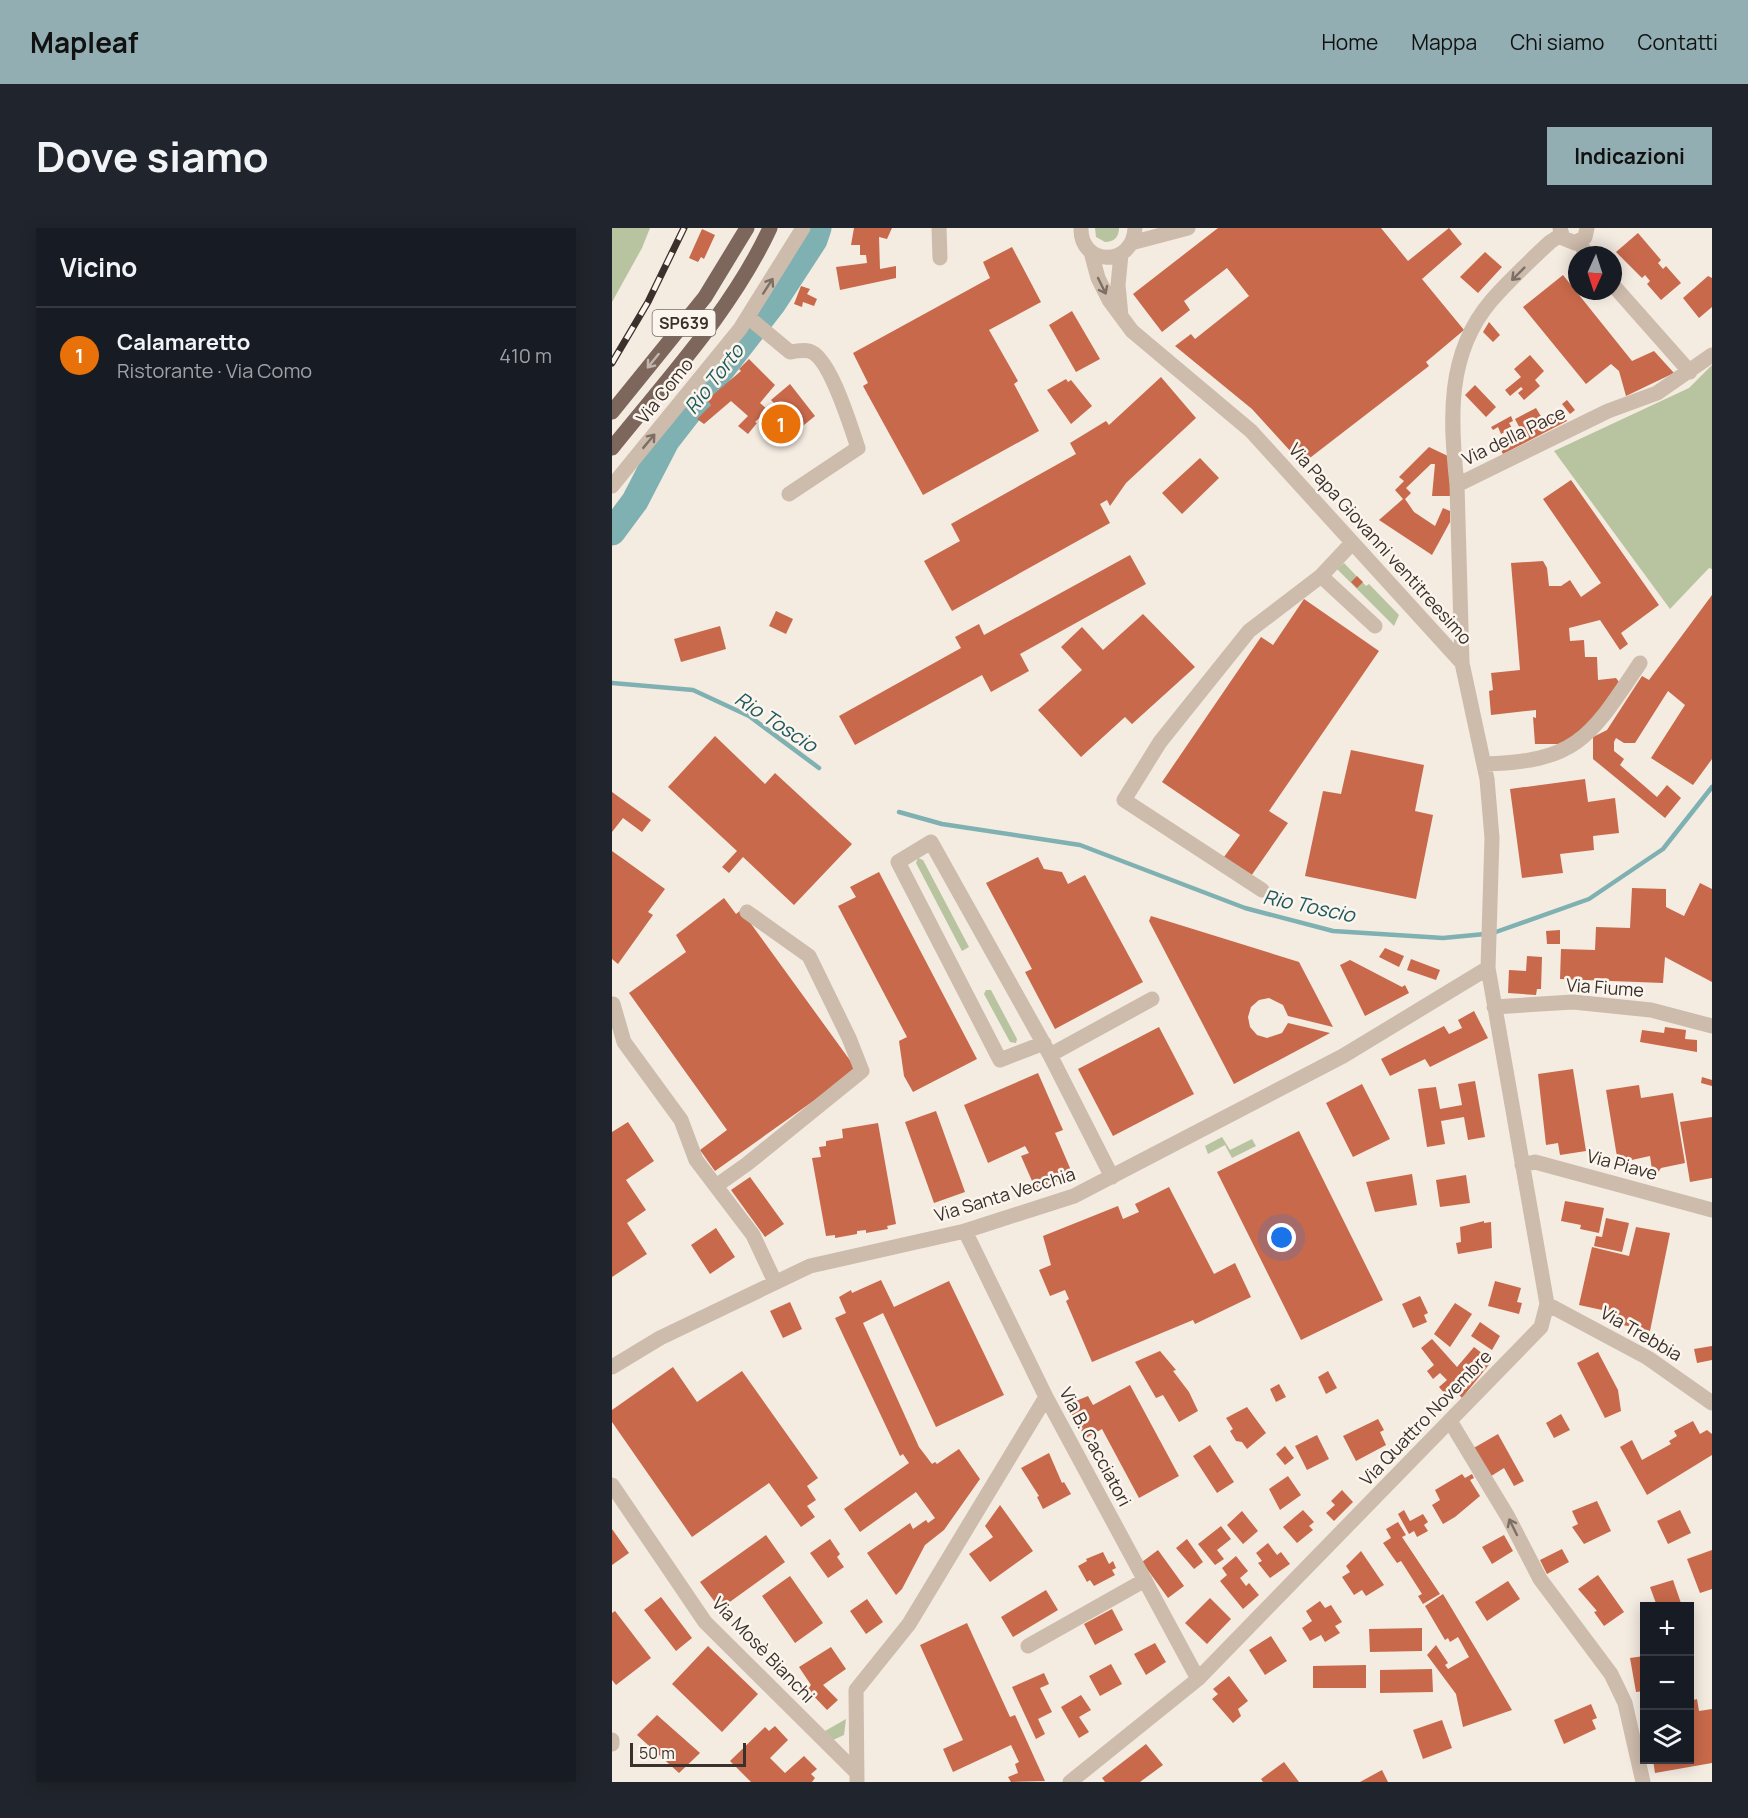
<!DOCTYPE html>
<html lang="it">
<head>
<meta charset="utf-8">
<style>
  :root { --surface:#171b24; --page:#20242c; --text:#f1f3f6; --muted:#9ea1a6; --line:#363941; --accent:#92aeb2 }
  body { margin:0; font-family:Manrope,sans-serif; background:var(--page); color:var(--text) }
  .controls { position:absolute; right:18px; bottom:18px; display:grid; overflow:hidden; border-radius:0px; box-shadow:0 3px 15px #0003 }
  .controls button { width:54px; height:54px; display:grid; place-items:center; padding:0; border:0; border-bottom:2px solid var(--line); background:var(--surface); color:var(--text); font:30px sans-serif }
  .compass { position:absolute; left:956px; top:18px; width:54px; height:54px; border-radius:50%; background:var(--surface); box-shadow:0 3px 15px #0003; rotate:183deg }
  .scale { position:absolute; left:18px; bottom:15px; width:116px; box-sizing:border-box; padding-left:6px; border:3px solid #3b302b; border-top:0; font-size:16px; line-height:21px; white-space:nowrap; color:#3b302b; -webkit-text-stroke:4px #fbf5ee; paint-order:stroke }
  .you { position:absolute; left:670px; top:1010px; width:21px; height:21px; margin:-15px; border:4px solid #fff; border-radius:50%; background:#1a73e8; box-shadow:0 0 0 9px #1a73e833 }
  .badge { display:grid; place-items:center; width:39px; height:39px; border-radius:50%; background:var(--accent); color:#fff; font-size:20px; font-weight:700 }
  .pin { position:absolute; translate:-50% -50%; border:3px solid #fff; box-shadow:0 2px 6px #0006 }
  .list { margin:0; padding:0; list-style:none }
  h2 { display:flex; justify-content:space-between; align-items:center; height:78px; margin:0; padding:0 24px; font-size:26px }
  h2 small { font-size:20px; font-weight:400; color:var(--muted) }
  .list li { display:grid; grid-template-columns:39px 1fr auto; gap:18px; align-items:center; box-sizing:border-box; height:96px; padding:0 24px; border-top:2px solid var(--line) }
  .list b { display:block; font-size:22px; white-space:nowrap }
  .list p { margin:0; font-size:20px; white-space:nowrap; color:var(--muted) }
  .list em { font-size:20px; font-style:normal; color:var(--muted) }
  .icon { flex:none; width:33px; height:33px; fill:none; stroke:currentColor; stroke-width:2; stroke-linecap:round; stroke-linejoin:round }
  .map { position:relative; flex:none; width:1100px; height:1554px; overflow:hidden; border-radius:0px }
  header { display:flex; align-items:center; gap:36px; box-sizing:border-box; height:84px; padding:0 30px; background:var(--accent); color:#111 }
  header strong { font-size:28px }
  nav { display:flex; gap:33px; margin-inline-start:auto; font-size:21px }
  .intro { display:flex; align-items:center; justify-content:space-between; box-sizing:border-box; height:144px; padding:0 36px }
  h1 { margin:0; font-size:42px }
  .button { padding:15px 27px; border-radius:0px; background:var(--accent); color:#111; font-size:21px; font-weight:700 }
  main { display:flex; gap:36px; padding:0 36px }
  aside { flex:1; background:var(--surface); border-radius:0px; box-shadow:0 3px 15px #0003 }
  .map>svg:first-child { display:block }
</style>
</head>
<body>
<header>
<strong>Mapleaf</strong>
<nav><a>Home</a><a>Mappa</a><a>Chi siamo</a><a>Contatti</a></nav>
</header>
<div class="intro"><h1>Dove siamo</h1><a class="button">Indicazioni</a></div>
<main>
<aside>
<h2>Vicino<small></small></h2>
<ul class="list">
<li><span class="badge" style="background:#e8710a">1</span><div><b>Calamaretto</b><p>Ristorante · Via Como</p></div><em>410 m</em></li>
</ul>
</aside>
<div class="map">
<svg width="1100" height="1554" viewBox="0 0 1100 1554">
  <rect width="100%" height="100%" fill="#f4ebe1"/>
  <path fill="#b8c4a0" d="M0 0H38L30 20 0 74Z
    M483 0H507C507 9 502 14 493 14L484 9Z
    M1100 137V341L1097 340 1058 381 942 223 1077 160Z
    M732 335 754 358 757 356 787 387 782 398 725 341Z
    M306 630 311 632 357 719 350 723 304 635Z
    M374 762H379L405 811 404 815 398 814 372 766Z
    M610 909 618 922 640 911 644 918 620 930 613 917 596 926 593 918Z
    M234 1491 232 1507 221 1512 213 1503Z"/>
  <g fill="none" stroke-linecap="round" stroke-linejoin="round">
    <path stroke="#7fb0b2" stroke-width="4.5" d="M0 455 81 462 137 488 207 540
      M287 584 330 596 468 617 633 680 721 703 831 710 873 706
      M881 705 977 671 1051 621 1100 559"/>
    <path stroke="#7fb0b2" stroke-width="27" d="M0 304 23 273 54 213 161 75 202 12 206 0"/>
  </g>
  <path fill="#c8694b" d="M242 0H280L275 11 267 9 268 41 284 38V50L228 62 224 39 255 35 254 27H248V17H239Z
    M606 0H769L796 33 837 0 850 16 810 51 852 102 814 134 817 138 690 236 640 181 563 118 579 106 583 111 637 68 615 40 572 73 578 82 550 104 521 66Z
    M90 1 103 7 92 31 89 29 86 34 77 30Z
    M1026 5 1049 32 1046 35 1051 41 1054 38 1069 55 1049 72 1035 56 1038 53 1033 47 1030 50 1004 24Z
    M400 19 429 74 377 102 406 153 402 156 427 203 311 267 251 158 256 155 241 125 378 50 371 34Z
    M873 24 890 39 866 65 848 49Z
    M951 47 1020 133 1042 123 1062 145 1014 168 1007 143 999 136 974 156 911 79Z
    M1096 48 1100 50V79L1087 90 1071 70Z
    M189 58 198 61 195 66 205 71 202 78 191 74 190 79 182 76Z
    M460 83 488 131 464 144 437 97Z
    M877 94 888 107 881 114 871 104Z
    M918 127 932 143 923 152 928 158 912 172 906 165 911 161 909 159 898 168 893 162 909 149 902 141Z
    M137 131 163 157 148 175 156 182 143 194 145 195 136 206 126 198 136 188 119 173 92 196 85 191 99 177 95 172 129 143 127 141Z
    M549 149 584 190 514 255 498 278 495 272 488 276 498 295 340 383 312 333 348 313 339 296 464 226 458 215 494 193 497 197Z
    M454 151 456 154 459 152 480 178 459 196 435 162Z
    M178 156 203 188 187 201 159 172Z
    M863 157 884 179 874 189 853 167Z
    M955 172 963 182 958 186 950 176Z
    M924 180 930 190 938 186 941 192 949 185 955 193 891 226 888 221 912 208 903 191Z
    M899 188 901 193 897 195 900 200 889 206 886 199 881 202 879 199Z
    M817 219 838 229V268H820L823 236H819L794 260 799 265 793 271 802 284 823 298 831 280 838 283V294L820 327 767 292 791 271 783 262 792 253 787 249Z
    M588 230 607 250 570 286 550 265Z
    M959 252 1047 377 1009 405 1016 416 1008 422 988 392 957 400 958 413 972 412 973 429H985L986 452 1004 450 1007 454 976 500 954 516H923L921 489 924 490V482L879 487 877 463 881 462 879 445 908 442 899 335 931 333 935 340 937 358H949L958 352 969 369 989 355 931 271Z
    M518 327 534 356 408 426 417 443 379 464 370 447 243 517 227 488 349 420 343 409 367 396 372 407Z
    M745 348 751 354 745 360 739 354Z
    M1100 367V531L1081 557 1039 530 1073 477 1056 463 1023 515H1012L1004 510 1002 514V523L1012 531 1008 537 1045 569 1055 557 1069 570 1053 590 981 531V509L995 502 1030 448 1037 452Z
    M692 371 767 423 657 583 676 595 639 648 612 629 628 607 550 554 649 409 661 417Z
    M164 383 181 391 174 406 157 398Z
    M531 386 583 439 520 496 513 489 469 529 426 482 470 442 449 419 470 399 491 422Z
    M108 398 114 421 69 434 62 411Z
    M103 508 153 556 163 545 240 616 182 677 131 629 117 645 110 639 125 623 56 559Z
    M739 522 812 537 803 583 821 587 804 671 693 648 711 563 729 566Z
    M973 551 976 574 1003 570 1007 605 981 608 982 622 948 626 951 645 910 650 898 561Z
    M0 564 39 592 30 604 11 590 0 604Z
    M0 623 53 661 36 684 41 687 6 736 0 731Z
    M426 629 432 641 450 644 456 656 473 647 531 754 443 801 413 744 420 741 374 655Z
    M267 644 365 831 301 864 292 848 287 813 295 809 226 678 244 669 238 659Z
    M1088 655 1100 661V754L1053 729 1051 755 948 751 949 721 983 722 984 699 1018 700 1020 660 1054 661V679L1072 688Z
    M112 670 124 686 129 682 245 842 103 943 88 922 115 902 17 765 74 724 64 707Z
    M539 688 687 734 721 799 676 788 671 777 657 770 647 772 639 779 636 789 638 799 645 807 655 810 670 805 676 795 718 805 622 856 537 693Z
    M948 702V716H935L934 703Z
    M773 720 792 728 787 739 767 729Z
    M915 728 930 729 929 761H925L924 767 896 765 897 742 914 743Z
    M799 731 828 742 824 752 795 742Z
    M738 732 790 759 793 757 797 765 753 788 728 737Z
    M862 783 876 810 818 839 813 831 778 848 769 831 832 798 837 806 850 800 846 792Z
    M547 799 582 866 501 908 466 841Z
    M1053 799 1074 802 1073 811 1085 812V824L1028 814 1030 802 1052 805Z
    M961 841 974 923 948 927 946 915 934 917 926 846Z
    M426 845 451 902 443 905 461 947 424 962 409 928 417 925 413 918 376 935 352 877Z
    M1090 849 1100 852V858L1089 855Z
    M863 853 873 909 856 912 852 889 829 893 833 916 815 919 806 861 824 859 828 881 850 877 846 856Z
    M750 856 778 911 741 929 714 875Z
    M1027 857 1029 870 1061 865 1073 935 1049 940 1045 946 1040 942 1038 928 1006 935 994 862Z
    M324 883 353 964 322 975 293 894Z
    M1100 889V950L1078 954 1068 894Z
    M16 894 42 933 14 952 34 982 15 995 35 1026 0 1049V904Z
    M266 895 284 996 275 998 276 1001 254 1005V1002L245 1003V1006L223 1010V1007L214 1008 200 930 209 929 207 919 214 918V913L231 910 230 901Z
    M687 903 771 1072 689 1112 605 944Z
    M800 946 805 977 763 984 754 954Z
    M854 947 858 975 828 979 824 952Z
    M138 949 172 996 153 1009 119 962Z
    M557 959 602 1046 623 1035 639 1069 583 1096 581 1092 480 1134 454 1073 457 1071 453 1062 438 1068 427 1042 439 1037 431 1008 506 978 511 991 527 984 523 976Z
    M953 973 992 980 987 1005 968 1001 969 997 949 993Z
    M994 990 1017 995 1010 1024 982 1018 984 1008 990 1009Z
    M872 993V995L879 994 880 1020 846 1026 844 1015 849 1014 848 999Z
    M1024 999 1058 1005 1038 1103 1002 1095 1004 1085 967 1077 980 1019 1017 1028Z
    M104 1000 123 1029 98 1046 79 1017Z
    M269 1052 282 1079 337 1053 392 1167 324 1199 271 1085 251 1095 307 1219 320 1236 323 1234 325 1236 347 1221 368 1251 332 1302 313 1317 290 1361 284 1367 255 1325 298 1295 301 1301 314 1292 316 1295 323 1290 304 1264 248 1304 232 1281 297 1235 291 1226 288 1228 223 1090 234 1085 227 1069 239 1062 240 1065Z
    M883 1053 909 1060 905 1074 910 1075 907 1086 876 1078Z
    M808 1068 816 1085 812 1087 815 1094 801 1100 790 1076Z
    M178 1074 190 1101 171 1110 158 1083Z
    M843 1075 860 1086 838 1119 822 1106Z
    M868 1094 888 1108 880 1122 859 1108Z
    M820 1111 845 1139 862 1119 880 1133 850 1170 842 1161 834 1167 827 1159 835 1152 828 1145 821 1151 815 1143 822 1137 809 1120Z
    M1100 1118V1132L1085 1135 1082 1121Z
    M548 1123 564 1142 561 1143 577 1164 586 1183 567 1194 551 1167 544 1170 523 1134Z
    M986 1124 1006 1162 1009 1183 993 1190 965 1135Z
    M61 1139 85 1174 130 1143 206 1250 195 1258 204 1272 195 1278 203 1289 189 1299 157 1255 80 1309 0 1194V1182Z
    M716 1143 725 1160 714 1166 706 1149Z
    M667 1156 674 1169 664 1174 658 1161Z
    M518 1157 567 1248 527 1270 490 1201 474 1210 454 1177 476 1168 481 1177Z
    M635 1179 654 1205 635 1221 630 1214 624 1213 618 1203 621 1201 614 1190Z
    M949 1186 958 1202 942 1210 934 1195Z
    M766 1191 772 1202 768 1204 774 1217 744 1233 731 1208Z
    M1081 1193 1088 1206 1095 1202 1100 1206V1227L1035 1267 1008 1219 1020 1212 1030 1232 1059 1216 1057 1213 1065 1208 1062 1203Z
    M886 1206 912 1253 902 1258 892 1240 876 1250 860 1221Z
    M705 1207 717 1231 695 1242 683 1218Z
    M598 1217 622 1254 605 1265 581 1228Z
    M673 1218 682 1230 673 1237 664 1226Z
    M437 1225 450 1255 452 1254 459 1266 431 1281 425 1269 427 1268 409 1240Z
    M850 1246 853 1250 860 1246 862 1250 858 1252 868 1268 843 1289 831 1296 820 1277 828 1272 823 1262Z
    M676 1248 689 1267 668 1282 657 1261Z
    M730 1262 741 1274 722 1293 714 1285 723 1277 719 1273Z
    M985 1273 999 1303 972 1316 960 1299 966 1296 960 1283Z
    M388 1277 421 1323 378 1354 357 1326 381 1309 373 1298Z
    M691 1282 702 1294 697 1298 701 1302 685 1315 671 1299Z
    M792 1282 798 1293 811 1286 816 1294 812 1297 816 1303 805 1309 802 1303 797 1306 786 1286Z
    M1068 1282 1079 1305 1056 1316 1045 1293Z
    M630 1283 646 1303 631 1316 615 1297Z
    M786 1294 794 1307 790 1309 828 1366 811 1376 806 1368 810 1366 789 1333 785 1335 771 1315 779 1310 774 1301Z
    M609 1298 619 1311 605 1322 612 1331 603 1337 586 1316Z
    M0 1301 17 1325 0 1337Z
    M154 1307 173 1334 108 1381 88 1354Z
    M892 1307 901 1323 880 1336 870 1319Z
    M218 1311 228 1326 225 1329 232 1339 216 1350 198 1325Z
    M575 1311 591 1334 582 1341 564 1320Z
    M656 1315 665 1327 669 1324 678 1336 658 1350 646 1335 650 1333 644 1325Z
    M950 1321 957 1334 935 1346 928 1332Z
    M546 1322 572 1358 556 1370 530 1334Z
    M1100 1322V1361L1088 1365 1075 1331Z
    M749 1323 772 1357 754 1368 750 1362 742 1367 730 1349 738 1344 734 1338Z
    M491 1324 497 1336 501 1333 504 1340 500 1342 503 1347 482 1358 478 1352 475 1354 466 1338 475 1333 474 1331Z
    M624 1328 636 1343 628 1350 634 1358 637 1355 647 1367 631 1381 608 1353 615 1347 610 1340Z
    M986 1347 1012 1384 992 1398 982 1384 985 1383 966 1361Z
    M178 1348 211 1395 183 1415 150 1368Z
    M1061 1352 1070 1378H1045L1038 1359Z
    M896 1353 908 1371 875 1393 863 1374Z
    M434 1362 446 1382 401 1409 389 1389Z
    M831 1366 870 1431 900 1482 851 1499 844 1466 815 1427 824 1417 836 1435 833 1437 836 1441 857 1429 846 1409 838 1414 836 1410 833 1412 813 1378Z
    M49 1369 80 1410 64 1423 32 1382Z
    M598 1370 619 1391 595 1416 573 1395Z
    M255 1371 271 1394 254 1406 238 1383Z
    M708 1373 713 1380 719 1377 730 1394 723 1398 728 1405 713 1414 709 1407 698 1413 690 1400 700 1393 694 1383Z
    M500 1381 511 1402 483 1417 472 1396Z
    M3 1383 39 1430 4 1457 0 1452V1385Z
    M355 1395 398 1489 403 1487 433 1553 399 1554 396 1549 406 1545 403 1536 407 1534 399 1517 341 1544 331 1521 351 1512 308 1417Z
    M810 1400V1423L758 1424 757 1401Z
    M659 1408 675 1433 653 1447 637 1422Z
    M543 1415 554 1434 534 1447 522 1426Z
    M96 1418 146 1466 110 1504 60 1456Z
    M219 1419 234 1441 211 1457 226 1472 215 1482 195 1461 199 1457 187 1439Z
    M1032 1428V1463L1024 1464 1018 1430Z
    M499 1436 510 1456 488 1468 477 1448Z
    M754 1437V1460H701V1438Z
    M820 1441 821 1464 768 1465V1442Z
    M432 1445 437 1456 428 1460 440 1484 426 1491 433 1506 424 1511 400 1459Z
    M617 1448 636 1473 626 1481 629 1488 621 1495 600 1471 606 1466 601 1461Z
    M469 1467 479 1482 467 1489 477 1504 467 1510 449 1479Z
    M1085 1471 1087 1483 1100 1481V1535L1043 1545 1041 1532H1078V1473Z
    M979 1476 985 1490 980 1492 984 1501 952 1516 942 1492Z
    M45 1487 88 1525 67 1545 25 1507Z
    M830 1492 840 1520 811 1531 801 1502Z
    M163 1498 176 1512 158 1530 173 1545 192 1528 205 1541 199 1546 203 1550 200 1554H139L118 1533 153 1499 157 1503Z
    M534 1516 551 1537 528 1554H493L490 1550Z
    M672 1534 687 1554H651L649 1551Z
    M770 1542 776 1554H748Z"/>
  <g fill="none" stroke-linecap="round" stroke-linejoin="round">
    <path stroke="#cdbbac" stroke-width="15" d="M327 0 328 30
      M469 0C468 38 521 40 523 0
      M948 0 951 10 963 15 973 9 975 0
      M967 14 975 27
      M519 15 576 0
      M509 26 506 57 509 88
      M1001 57 1078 144
      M136 89 178 124C184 123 192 122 197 123 218 128 239 200 246 220L177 266
      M845 257C838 192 834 126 879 73 897 52 918 33 938 14L949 7
      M0 258 128 101 191 0
      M709 348 763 398
      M850 435 845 257 996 183 1045 165 1100 127
      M872 536C966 534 979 508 1028 435
      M650 662 512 572 548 514 637 403 709 348 739 316
      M1 776 12 814 69 892 84 932 141 1007 163 1054
      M882 779 961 774 1039 782 1100 798
      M432 815 388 832 286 634 319 614 438 827
      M910 937 923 934 1100 982
      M500 949 438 827 540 771
      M104 958 135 936 250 843 237 810 197 728 135 684
      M353 1003 434 1169 586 1451
      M935 1076 1036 1130 1100 1175
      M0 1139 48 1110 198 1038 353 1003 462 968 731 828 876 740
      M838 1193 896 1289 928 1351 999 1446 1013 1475 1031 1554
      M0 1257 93 1394 245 1545
      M416 1418 533 1352
      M0 1512V1516
      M245 1554 244 1462 297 1396 434 1169
      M458 1554 586 1451 929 1099 935 1076 876 740 880 610 875 551 850 435 639 203 520 103 497 72 486 50 479 24"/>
    <path stroke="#7d675c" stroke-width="15" d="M0 184 93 69 135 0
      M0 220C56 150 120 82 158 0"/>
    <g stroke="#3b302b" stroke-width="7">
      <path id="rail" d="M0 135 36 74 72 0"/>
    </g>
    <use href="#rail" stroke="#fbf5ee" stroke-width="4.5" stroke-dasharray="14" stroke-linecap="butt"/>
  </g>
  <defs><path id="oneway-shaft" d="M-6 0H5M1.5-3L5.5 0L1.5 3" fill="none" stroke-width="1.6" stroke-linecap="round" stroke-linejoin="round" transform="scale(1.5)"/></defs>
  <g stroke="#7d6f65">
    <use href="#oneway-shaft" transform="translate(906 46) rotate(135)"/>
    <use href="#oneway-shaft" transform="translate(156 58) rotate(-57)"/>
    <use href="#oneway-shaft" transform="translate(490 58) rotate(64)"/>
    <use href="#oneway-shaft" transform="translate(37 213) rotate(-50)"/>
    <use href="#oneway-shaft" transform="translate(901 1299) rotate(-116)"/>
  </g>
  <use stroke="#c2b5ac" href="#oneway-shaft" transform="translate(41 133) rotate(129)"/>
  <g text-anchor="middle" stroke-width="5" stroke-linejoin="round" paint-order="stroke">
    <rect fill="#fbf5ee" stroke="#756b66" stroke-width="1.5" x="40.5" y="82" width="63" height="26" rx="4.5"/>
    <g font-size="16" font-weight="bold" fill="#3b302b">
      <text x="72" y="101">SP639</text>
    </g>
    <g font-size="18" fill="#3b302b" stroke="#fbf5ee">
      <text transform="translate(53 163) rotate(-51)" y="6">Via Como</text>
      <text transform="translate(902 208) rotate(-26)" y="6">Via della Pace</text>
      <text transform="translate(768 316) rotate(48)" y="6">Via Papa Giovanni ventitreesimo</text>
      <text transform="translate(993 760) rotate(4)" y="6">Via Fiume</text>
      <text transform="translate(1010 937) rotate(15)" y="6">Via Piave</text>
      <text transform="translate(393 967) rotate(-17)" y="6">Via Santa Vecchia</text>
      <text transform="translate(1029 1106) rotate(30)" y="6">Via Trebbia</text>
      <text transform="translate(814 1190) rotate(-46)" y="6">Via Quattro Novembre</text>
      <text transform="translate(483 1219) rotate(62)" y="6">Via B. Cacciatori</text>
      <text transform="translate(151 1422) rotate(46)" y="6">Via Mosè Bianchi</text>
    </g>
    <g font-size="20" font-style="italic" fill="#1f5a5e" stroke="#fbf5ee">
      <text transform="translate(102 151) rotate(-52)" y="7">Rio Torto</text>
      <text transform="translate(164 494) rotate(33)" y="7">Rio Toscio</text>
      <text transform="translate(697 678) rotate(12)" y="7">Rio Toscio</text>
    </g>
  </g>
</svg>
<div class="controls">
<button>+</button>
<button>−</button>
<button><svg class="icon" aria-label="layers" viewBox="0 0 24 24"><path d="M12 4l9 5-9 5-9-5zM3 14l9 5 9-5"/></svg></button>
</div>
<svg class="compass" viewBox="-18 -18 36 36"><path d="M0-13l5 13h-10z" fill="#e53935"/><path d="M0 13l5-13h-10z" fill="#9ea1a6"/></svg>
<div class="scale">50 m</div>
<div class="you"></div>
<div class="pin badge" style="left:169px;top:196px;background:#e8710a">1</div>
</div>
</main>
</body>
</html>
